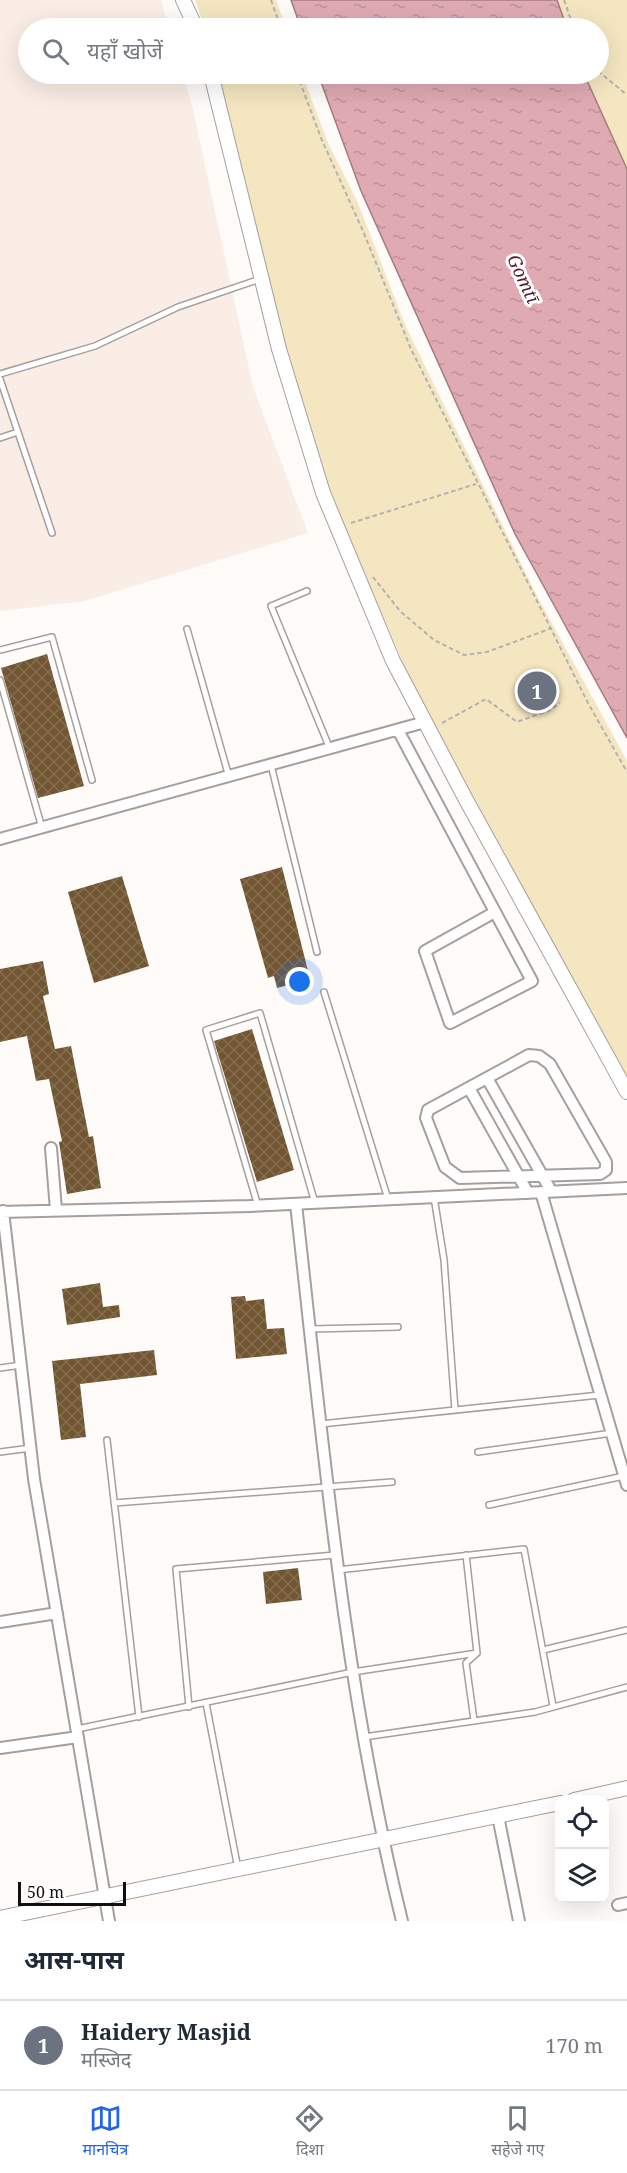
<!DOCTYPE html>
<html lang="hi">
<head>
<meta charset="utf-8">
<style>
  :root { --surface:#fff; --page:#f2f2f3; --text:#1f2937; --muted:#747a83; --line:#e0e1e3; --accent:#2563eb }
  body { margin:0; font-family:"Noto Serif","Noto Sans Devanagari",serif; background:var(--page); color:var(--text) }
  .controls { position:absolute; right:18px; bottom:18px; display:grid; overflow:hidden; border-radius:12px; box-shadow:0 6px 24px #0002 }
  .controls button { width:54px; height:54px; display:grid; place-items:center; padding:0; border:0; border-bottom:2px solid var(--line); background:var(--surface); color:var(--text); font:30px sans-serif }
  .scale { position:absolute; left:18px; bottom:15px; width:108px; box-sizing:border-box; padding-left:6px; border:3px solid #12100f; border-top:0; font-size:16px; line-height:21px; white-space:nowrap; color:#12100f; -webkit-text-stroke:4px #fff; paint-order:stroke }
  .you { position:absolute; left:300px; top:982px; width:21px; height:21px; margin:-15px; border:4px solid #fff; border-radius:50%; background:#1a73e8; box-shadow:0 0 0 9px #1a73e833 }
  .badge { display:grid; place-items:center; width:39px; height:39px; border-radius:50%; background:var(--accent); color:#fff; font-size:20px; font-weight:700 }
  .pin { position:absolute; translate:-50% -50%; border:3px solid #fff; box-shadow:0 2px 6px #0006 }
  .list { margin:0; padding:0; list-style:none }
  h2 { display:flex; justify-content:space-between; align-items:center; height:78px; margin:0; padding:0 24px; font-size:26px }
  h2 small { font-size:20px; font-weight:400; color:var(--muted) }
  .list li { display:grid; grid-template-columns:39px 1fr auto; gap:18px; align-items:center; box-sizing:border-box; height:90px; padding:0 24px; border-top:2px solid var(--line) }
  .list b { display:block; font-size:22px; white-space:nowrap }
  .list p { margin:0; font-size:20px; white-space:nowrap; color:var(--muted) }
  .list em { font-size:20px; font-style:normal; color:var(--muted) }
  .icon { flex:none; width:33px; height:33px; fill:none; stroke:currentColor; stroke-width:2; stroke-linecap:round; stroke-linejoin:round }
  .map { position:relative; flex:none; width:627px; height:1921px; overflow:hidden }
  .search { position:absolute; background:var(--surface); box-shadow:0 6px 24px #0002; left:18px; right:18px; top:18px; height:66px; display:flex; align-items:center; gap:15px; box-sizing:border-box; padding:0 21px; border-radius:33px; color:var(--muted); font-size:22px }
  .sheet { height:168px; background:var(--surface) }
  nav { display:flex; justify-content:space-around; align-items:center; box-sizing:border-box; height:84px; border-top:2px solid var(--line); background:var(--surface); font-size:16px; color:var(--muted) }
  nav a { display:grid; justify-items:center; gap:3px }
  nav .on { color:var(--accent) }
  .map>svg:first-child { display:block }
</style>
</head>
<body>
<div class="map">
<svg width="627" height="1921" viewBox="0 0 627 1921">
  <defs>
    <pattern id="water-ripples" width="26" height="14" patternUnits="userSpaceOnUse" patternTransform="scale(1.5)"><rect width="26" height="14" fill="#e0aab2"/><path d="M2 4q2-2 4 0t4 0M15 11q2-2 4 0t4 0" fill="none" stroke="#bf9198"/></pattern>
    <pattern id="building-cross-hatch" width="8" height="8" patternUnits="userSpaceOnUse" patternTransform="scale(1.5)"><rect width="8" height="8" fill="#725531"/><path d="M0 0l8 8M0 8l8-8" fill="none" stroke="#846e52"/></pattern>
  </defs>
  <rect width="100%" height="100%" fill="#fefbf9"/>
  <path fill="#faede6" d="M0 0H161L169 28H28V74H183L193 109 253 387 308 533 85 601 0 611Z"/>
  <path fill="#f4e6c0" d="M195 0H276L286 28H205Z
    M557 0H627V169L584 74H598V28H567Z
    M217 74H302L328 143 358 203 406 327 535 592 627 761V1081L427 717 326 486 282 346Z"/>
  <path fill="url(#water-ripples)" stroke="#a27c81" stroke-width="1.5" d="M291 0H557L567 28H301Z
    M318 74H584L627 169V738L515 534 361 191Z"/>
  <path fill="url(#building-cross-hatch)" d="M47 654 84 786 38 798 1 668Z
    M282 867 310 979 277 988 274 976 268 978 240 879Z
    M122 876 149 966 94 983 68 892Z
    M43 961 49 994 43 996 55 1049 71 1046 89 1137 93 1136 101 1188 67 1194 59 1142 62 1141 49 1079 36 1081 27 1036 0 1042V969Z
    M252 1029 294 1170 257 1182 214 1041Z
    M100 1283 103 1307 119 1305 120 1317 67 1325 62 1289Z
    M245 1296 246 1301 264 1299 267 1329 284 1328 287 1354 236 1359 231 1297Z
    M154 1350 157 1375 80 1384 86 1437 61 1440 52 1361Z
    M298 1568 302 1600 266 1604 263 1572Z"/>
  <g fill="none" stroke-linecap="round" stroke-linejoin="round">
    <g stroke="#a59f9d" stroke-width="8">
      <path id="service" d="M0 374 95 346 178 307 260 279
        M0 379 52 533
        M0 438 18 432
        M307 591 271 606 330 749
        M187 629 229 777
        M0 650 52 637 92 780
        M0 680 42 828
        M271 765 317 952
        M324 992 388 1199
        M434 1197 444 1260 455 1410
        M258 1206 206 1030 260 1013 315 1203
        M310 1329 398 1327
        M0 1368 21 1365
        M321 1424 600 1395
        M107 1440 139 1717
        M0 1452 31 1448
        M478 1452 612 1433
        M114 1503 392 1482
        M489 1505 624 1476
        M466 1555 477 1653 466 1663 474 1720
        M338 1570 524 1549 553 1706
        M543 1650 627 1630
        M206 1703 238 1869
        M189 1707 176 1569 335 1555
        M77 1729 353 1672 477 1653
        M364 1737 535 1712 627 1687"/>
    </g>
    <g stroke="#a59f9d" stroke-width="14">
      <path id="minor" d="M398 730 532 981 450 1023 425 951 495 912
        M0 839 425 722
        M529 1055 539 1056 550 1064 606 1162V1170L600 1174 460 1178 445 1167 426 1118 428 1110Z
        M487 1078 551 1191
        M469 1088 528 1193
        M51 1148 56 1210
        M541 1192 627 1485
        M296 1204C323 1444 344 1686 402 1921
        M3 1211 34 1479 109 1921
        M0 1212 249 1206 627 1188
        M0 1622 57 1613
        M0 1748 78 1737
        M498 1816 519 1921
        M618 1905 627 1903"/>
    </g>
    <g stroke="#a59f9d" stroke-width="16">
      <path id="tertiary" d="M183 0 196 28
        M211 74 279 349 323 493 393 661 464 796 627 1092
        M574 1800 627 1788
        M0 1918 560 1803"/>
    </g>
    <path stroke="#b4b1b0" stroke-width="2" stroke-dasharray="4.5 3" stroke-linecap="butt" d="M271 0 281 28
      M564 0 574 28
      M598 71 627 95
      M297 74 321 138 363 231 411 349 588 703 627 772
      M351 523 476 484
      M373 577 400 611 434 640 464 655 487 652 552 628
      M442 723 486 699 517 722 550 710 560 703"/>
    <use href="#service" stroke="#fff" stroke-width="5"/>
    <use href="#minor" stroke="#fff" stroke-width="10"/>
    <use href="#tertiary" stroke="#fff" stroke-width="14"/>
  </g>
  <g text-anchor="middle" stroke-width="6" stroke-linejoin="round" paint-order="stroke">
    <g font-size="18" font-style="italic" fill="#581829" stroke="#fff">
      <text transform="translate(523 279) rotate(65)" y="6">Gomtī</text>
    </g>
  </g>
</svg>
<div class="controls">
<button><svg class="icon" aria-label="locate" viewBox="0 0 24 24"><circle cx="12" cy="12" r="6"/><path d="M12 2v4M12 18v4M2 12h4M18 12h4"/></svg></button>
<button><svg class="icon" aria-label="layers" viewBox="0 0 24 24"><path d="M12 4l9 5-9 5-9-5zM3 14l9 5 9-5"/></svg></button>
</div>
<div class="scale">50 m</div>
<div class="you"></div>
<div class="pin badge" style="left:537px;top:691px;background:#6b7280">1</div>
<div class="search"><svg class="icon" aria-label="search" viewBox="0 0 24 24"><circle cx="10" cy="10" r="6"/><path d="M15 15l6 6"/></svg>यहाँ खोजें</div>
</div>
<section class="sheet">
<h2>आस-पास<small></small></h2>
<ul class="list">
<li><span class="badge" style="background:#6b7280">1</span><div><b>Haidery Masjid</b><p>मस्जिद</p></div><em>170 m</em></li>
</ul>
</section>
<nav>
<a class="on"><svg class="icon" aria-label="map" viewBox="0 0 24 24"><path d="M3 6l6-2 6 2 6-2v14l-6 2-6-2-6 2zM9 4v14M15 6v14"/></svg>मानचित्र</a>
<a><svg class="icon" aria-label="directions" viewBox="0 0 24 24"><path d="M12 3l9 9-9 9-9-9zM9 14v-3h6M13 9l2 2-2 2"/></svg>दिशा</a>
<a><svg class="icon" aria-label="saved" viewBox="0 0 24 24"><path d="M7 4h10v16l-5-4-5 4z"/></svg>सहेजे गए</a>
</nav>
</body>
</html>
